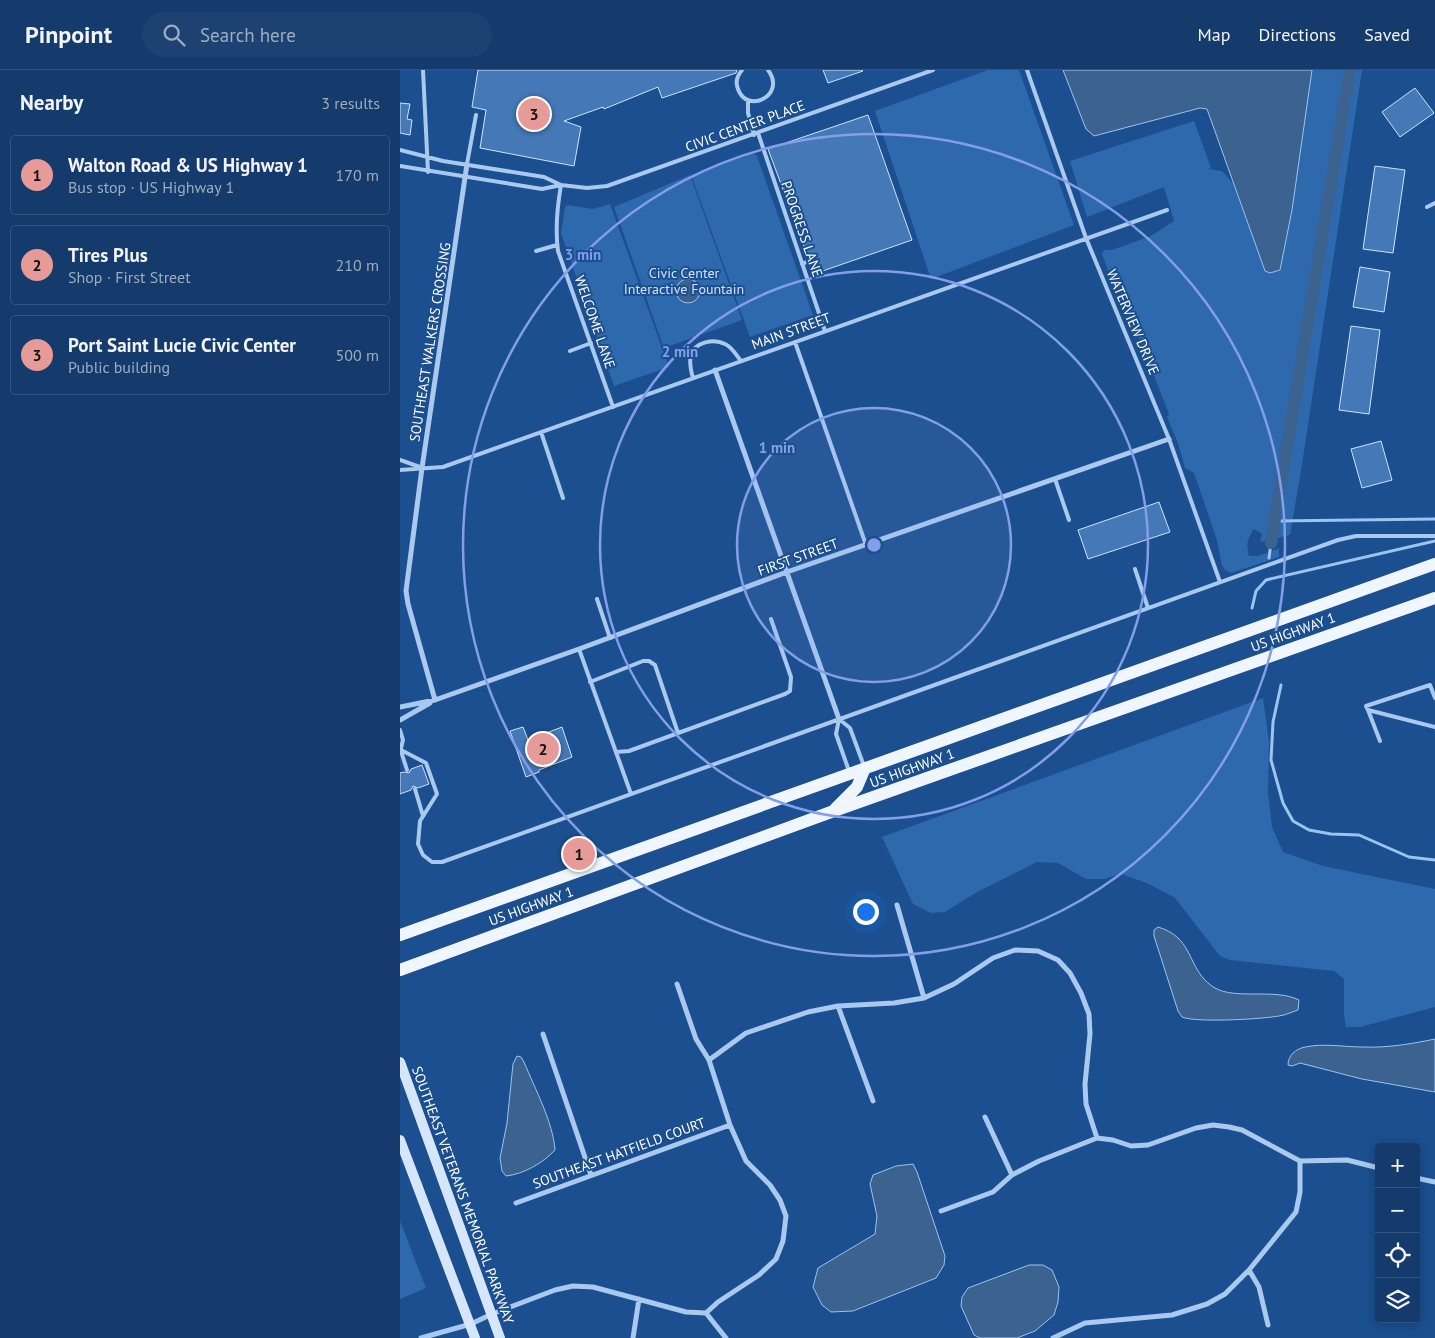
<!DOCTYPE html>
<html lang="en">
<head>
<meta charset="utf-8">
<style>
  :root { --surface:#143b6b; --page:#1d4271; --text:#f1f3f6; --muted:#9dadc1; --line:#33557e; --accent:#e69b98 }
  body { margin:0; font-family:"PT Sans",sans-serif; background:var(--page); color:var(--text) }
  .controls { position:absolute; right:15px; bottom:15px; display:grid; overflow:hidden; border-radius:5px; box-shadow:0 2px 12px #0003 }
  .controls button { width:45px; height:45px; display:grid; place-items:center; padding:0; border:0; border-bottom:1px solid var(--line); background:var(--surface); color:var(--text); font:25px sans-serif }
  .you { position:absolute; left:465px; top:841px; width:18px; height:18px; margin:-12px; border:4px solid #fff; border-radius:50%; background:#1a73e8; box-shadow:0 0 0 8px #1a73e833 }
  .badge { display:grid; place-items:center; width:32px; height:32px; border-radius:50%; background:var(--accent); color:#111; font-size:16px; font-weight:700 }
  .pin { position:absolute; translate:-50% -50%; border:2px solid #fff; box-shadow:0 1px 5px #0006 }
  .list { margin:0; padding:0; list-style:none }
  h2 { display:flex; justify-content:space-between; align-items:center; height:65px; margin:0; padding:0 20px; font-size:21px }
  h2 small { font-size:16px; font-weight:400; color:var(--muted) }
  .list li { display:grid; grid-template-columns:32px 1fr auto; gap:15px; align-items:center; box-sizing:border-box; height:80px; margin:0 10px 10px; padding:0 10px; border:1px solid var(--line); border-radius:5px }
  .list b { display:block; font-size:19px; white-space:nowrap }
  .list p { margin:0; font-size:16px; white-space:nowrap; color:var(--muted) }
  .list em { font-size:16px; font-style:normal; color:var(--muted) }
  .icon { flex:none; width:28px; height:28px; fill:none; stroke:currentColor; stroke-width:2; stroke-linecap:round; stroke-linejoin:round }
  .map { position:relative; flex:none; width:1035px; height:1268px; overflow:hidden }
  header { display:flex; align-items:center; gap:30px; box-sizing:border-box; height:70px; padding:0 25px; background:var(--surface); border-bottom:1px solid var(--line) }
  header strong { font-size:24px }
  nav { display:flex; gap:28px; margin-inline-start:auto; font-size:18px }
  .search { width:350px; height:45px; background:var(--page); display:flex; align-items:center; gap:12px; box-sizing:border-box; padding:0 18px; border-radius:28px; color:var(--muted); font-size:19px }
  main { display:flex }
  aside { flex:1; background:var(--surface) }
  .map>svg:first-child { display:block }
</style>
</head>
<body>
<header>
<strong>Pinpoint</strong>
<div class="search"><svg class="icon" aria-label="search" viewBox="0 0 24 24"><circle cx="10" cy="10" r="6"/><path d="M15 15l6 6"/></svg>Search here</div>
<nav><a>Map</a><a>Directions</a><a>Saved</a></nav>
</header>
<main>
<aside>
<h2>Nearby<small>3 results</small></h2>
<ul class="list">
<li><span class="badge">1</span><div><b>Walton Road &amp; US Highway 1</b><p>Bus stop · US Highway 1</p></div><em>170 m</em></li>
<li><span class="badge">2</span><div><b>Tires Plus</b><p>Shop · First Street</p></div><em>210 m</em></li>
<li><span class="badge">3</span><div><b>Port Saint Lucie Civic Center</b><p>Public building</p></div><em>500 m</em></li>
</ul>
</aside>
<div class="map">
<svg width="1035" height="1268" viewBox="0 0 1035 1268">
  <rect width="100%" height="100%" fill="#1b4f8f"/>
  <path fill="#2e69ad" d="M588 0H619L674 155 531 209 475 41Z
    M912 0H962L901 401 890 465 860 472 862 464 854 459C847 469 846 474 849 486H858L879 478V487L831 503 825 500 822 495 816 467 794 403 785 398 778 373 767 347 769 344 714 204 708 200 702 184 704 180H712L751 166 774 151 764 117 687 147 670 91 794 51 811 98 808 99 822 101 833 113 865 201 870 203 880 200 895 118Z
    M352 82 357 86 413 245 350 267 291 105Z
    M290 105 342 250 264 278 214 137Z
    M210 134 269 297 214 316 161 163 165 137 168 135 193 139Z
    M863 628 869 672 868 723 872 757 883 782 923 796 1035 819V937L960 957H946L944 946V909L934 901 830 890 820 886 775 828 747 813 721 804 704 809H686L658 793 637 792 577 822 545 842 531 843 513 834 482 767Z
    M0 1151 26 1218 0 1229Z"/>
  <path fill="#3c6290" stroke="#9cc4f0" d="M663 0H912L892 140 880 200 870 203 865 201 807 39 800 38 694 66 686 59Z
    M276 221a12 12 0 1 1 24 0a12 12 0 1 1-24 0Z
    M758 857C765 859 773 863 778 868 793 882 793 905 815 918 836 930 875 918 899 930L898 940C892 942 886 945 879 946 863 949 796 953 782 947L778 941 754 866V860Z
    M1035 969V1022L962 1009 900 993 892 996 888 995C888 985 896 979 905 977 924 973 944 977 963 977 987 978 1011 974 1035 969Z
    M117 986 121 987 124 992C135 1019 153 1052 155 1080 143 1093 124 1104 106 1106L102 1101 100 1088 107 1053 113 994Z
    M513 1094 517 1102 545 1186 544 1195 536 1208 453 1241 431 1242 422 1235 413 1217 418 1198 475 1164 477 1146 470 1114 473 1105 496 1096Z
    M629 1195H643L652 1200 659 1217 658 1232 654 1245 635 1261 617 1268H580L574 1265 561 1236 562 1227 568 1218Z"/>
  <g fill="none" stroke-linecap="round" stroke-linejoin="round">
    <path stroke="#9cc4f0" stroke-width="3" d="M875 451 1035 449
      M869 488 871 473
      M852 538 856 521 866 510 1035 471
      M881 615 873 652 871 690 883 733 893 751 909 760 931 764 959 765 1009 787 1035 790"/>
    <path stroke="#3c6290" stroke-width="12" d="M871 473 950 0"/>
  </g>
  <path fill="#4478b7" stroke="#cfe3fa" d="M78 0H337L336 3 262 28 258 17 204 39 203 37 164 51 181 57 174 96 80 78 86 40 72 37Z
    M423 0H462L463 1 428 13Z
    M1015 18 1034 43 1000 67 982 42Z
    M0 33 10 34 7 49 12 50 10 65 0 63Z
    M468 45 512 170 414 204 411 194 413 190 408 187 368 79Z
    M975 96 1005 100 993 183 963 179Z
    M960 197 990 202 984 242 953 237Z
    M951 256 980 260 969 344 939 340Z
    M981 371 992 410 962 418 951 379Z
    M759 432 770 462 688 489 678 460Z
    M123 657 128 670 162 657 172 687 139 700V702L126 707 110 661Z
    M22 695 29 714 18 718 13 716 11 720 0 724V703L4 702 9 703 11 699Z"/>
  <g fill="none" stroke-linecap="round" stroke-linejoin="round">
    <path stroke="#a9c9ee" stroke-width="4" d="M23 0 28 102
      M342 0C337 6 335 12 338 19 347 45 387 25 368 0
      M627 0 686 168 769 369 820 512
      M348 30V43L354 65
      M358 63 425 261
      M0 80 43 91 144 107 161 115
      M67 94 76 45
      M0 96 142 119 161 115 187 118 207 116 533 0
      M161 115C157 138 155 159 158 181L213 337
      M1027 137 1035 133
      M136 181 157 175
      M402 194 409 191
      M395 272 466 475
      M170 281 191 273
      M293 308C291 301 289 292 291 285 295 272 314 268 325 274 332 277 337 286 341 291
      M141 362 163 428
      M0 390 20 397
      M0 400 43 397 767 140
      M655 409 669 450
      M735 499 748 538
      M197 529 210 568
      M179 579 231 724
      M190 612 243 591H249L255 595 278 663
      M1035 628 1030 615 966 636 968 640 1035 657
      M968 640 980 671
      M439 649 436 664 449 701
      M439 649 450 658 464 696
      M0 660 3 670 1 678
      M0 678 7 700
      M1 680 26 693 37 724 20 751 18 774 23 785 32 792H42L938 470 956 466H1035
      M216 682 229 681 385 624 390 621 391 607 371 549
      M15 719 23 746"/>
    <path stroke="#a9c9ee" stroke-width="5" d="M315 300 439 649
      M35 630 8 534 6 521 22 398 67 94
      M0 637 35 630 179 579 387 502 769 369
      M0 650 30 633
      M497 835 524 928
      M438 936 473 1031
      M143 964 191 1105
      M309 990 346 963 408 942 438 936 494 933 524 928 554 914 593 888 615 880 638 881 658 890 670 903 681 923 689 944 690 964 685 1014 686 1034 697 1068
      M585 1047 612 1105
      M900 1091 947 1090 979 1098
      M1016 1108 1035 1112
      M116 1133 330 1055
      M541 1141 593 1122 612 1105 639 1091 697 1068 713 1070 731 1076 748 1075 796 1058 813 1055 829 1057 842 1060 900 1091V1122L896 1142 849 1200 825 1224 807 1234 772 1245 685 1253 653 1268
      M849 1200 859 1217 868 1255
      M306 1243 326 1268
      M21 1268 71 1254 92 1244 155 1220 173 1216 193 1217 286 1242 306 1243 318 1232 359 1205 376 1189 383 1171 386 1146 380 1130 370 1115 346 1091 330 1055 309 990 296 969 277 914
      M233 1268 239 1229"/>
    <path stroke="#d6e6fa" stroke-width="10" d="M0 992 100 1268
      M0 1070 75 1268"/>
    <path stroke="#f0f6ff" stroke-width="12" d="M435 739 457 717 465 698
      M0 865 1035 494
      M0 900 431 742 1035 528"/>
  </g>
  <circle cx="474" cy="475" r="137" fill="#839eea" fill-opacity=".12"/>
  <g fill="none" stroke="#839eea" stroke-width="2.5">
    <circle cx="474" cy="475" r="137"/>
    <circle cx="474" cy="475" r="274"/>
    <circle cx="474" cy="475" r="411"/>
  </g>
  <g text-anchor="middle" stroke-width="4" stroke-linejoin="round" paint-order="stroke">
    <g font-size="14" fill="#fff" stroke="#1b4f8f">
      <text transform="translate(345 56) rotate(-20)" y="5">CIVIC CENTER PLACE</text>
      <text transform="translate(402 159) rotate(71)" y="5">PROGRESS LANE</text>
      <text transform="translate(195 252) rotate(71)" y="5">WELCOME LANE</text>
      <text transform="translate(733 252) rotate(67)" y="5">WATERVIEW DRIVE</text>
      <text transform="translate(391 261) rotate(-20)" y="5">MAIN STREET</text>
      <text transform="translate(30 272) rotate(-81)" y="5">SOUTHEAST WALKERS CROSSING</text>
      <text transform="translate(398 487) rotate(-20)" y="5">FIRST STREET</text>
      <text transform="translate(893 562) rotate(-20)" y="5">US HIGHWAY 1</text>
      <text transform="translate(512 698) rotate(-20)" y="5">US HIGHWAY 1</text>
      <text transform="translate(131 836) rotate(-20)" y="5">US HIGHWAY 1</text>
      <text transform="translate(219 1083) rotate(-20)" y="5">SOUTHEAST HATFIELD COURT</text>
      <text transform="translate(63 1125) rotate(70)" y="5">SOUTHEAST VETERANS MEMORIAL PARKWAY</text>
    </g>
    <g font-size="14" fill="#cfe3fa" stroke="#1b4f8f">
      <text x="284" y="208">Civic Center<tspan x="284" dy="16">Interactive Fountain</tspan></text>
    </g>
  </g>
  <circle cx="474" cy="475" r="8" fill="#839eea" stroke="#1b4f8f" stroke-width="2.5"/>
  <g font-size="15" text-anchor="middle" font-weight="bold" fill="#839eea" stroke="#1b4f8f" stroke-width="4" stroke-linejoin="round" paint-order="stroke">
    <text x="183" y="190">3 min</text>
    <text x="280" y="287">2 min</text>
    <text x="377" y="383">1 min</text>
  </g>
</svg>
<div class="controls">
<button>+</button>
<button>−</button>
<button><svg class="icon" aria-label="locate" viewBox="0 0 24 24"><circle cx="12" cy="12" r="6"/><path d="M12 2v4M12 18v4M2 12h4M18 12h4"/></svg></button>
<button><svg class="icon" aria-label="layers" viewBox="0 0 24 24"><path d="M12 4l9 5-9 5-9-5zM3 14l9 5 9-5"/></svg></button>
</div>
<div class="you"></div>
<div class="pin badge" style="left:179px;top:784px">1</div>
<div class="pin badge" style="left:143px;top:679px">2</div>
<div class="pin badge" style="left:134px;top:44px">3</div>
</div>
</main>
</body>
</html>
